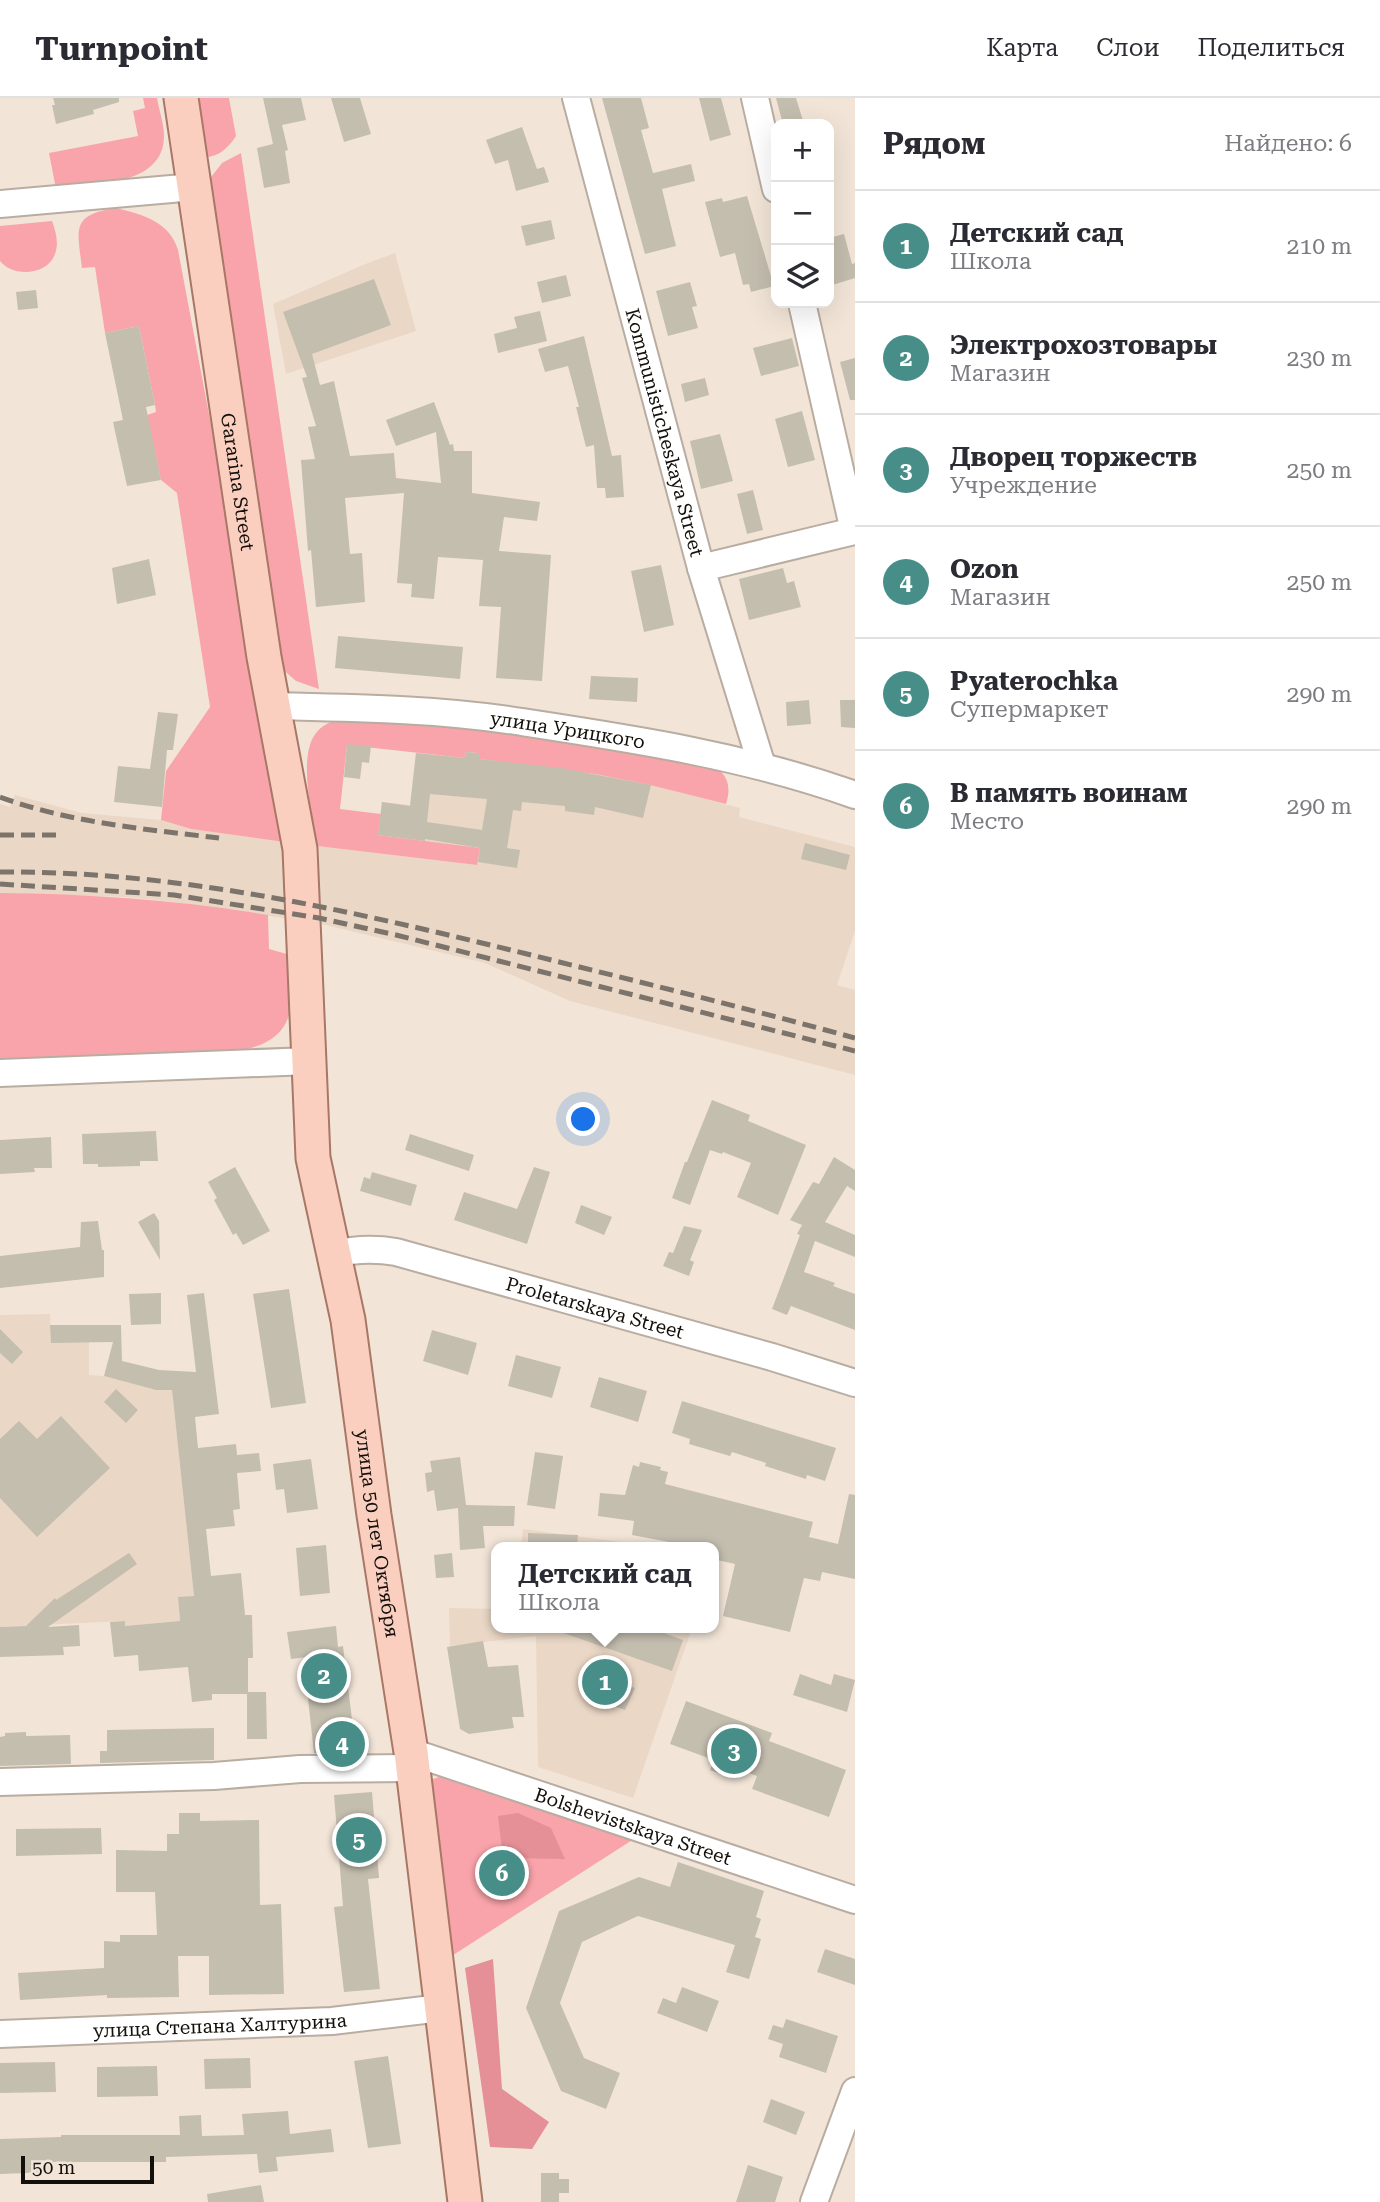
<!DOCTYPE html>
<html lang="ru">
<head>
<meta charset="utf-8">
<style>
  :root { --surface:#fff; --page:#f2f2f3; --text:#2b2b33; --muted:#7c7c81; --line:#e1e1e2; --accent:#488e88 }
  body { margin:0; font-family:"Roboto Serif",serif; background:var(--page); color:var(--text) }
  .controls { position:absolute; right:21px; top:21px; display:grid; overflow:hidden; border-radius:14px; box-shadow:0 7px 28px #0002 }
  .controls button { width:63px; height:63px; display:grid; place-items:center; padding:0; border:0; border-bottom:2px solid var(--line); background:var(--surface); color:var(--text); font:35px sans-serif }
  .scale { position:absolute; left:21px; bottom:18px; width:133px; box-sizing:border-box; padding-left:7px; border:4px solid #130f0b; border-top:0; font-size:19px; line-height:24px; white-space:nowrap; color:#130f0b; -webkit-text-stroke:5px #f2e5d8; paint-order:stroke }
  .you { position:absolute; left:584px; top:1022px; width:24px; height:24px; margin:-18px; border:5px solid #fff; border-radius:50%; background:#1a73e8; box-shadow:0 0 0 10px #1a73e833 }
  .badge { display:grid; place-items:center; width:46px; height:46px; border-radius:50%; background:var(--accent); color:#fff; font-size:23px; font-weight:700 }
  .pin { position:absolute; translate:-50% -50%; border:4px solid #fff; box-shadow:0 2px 7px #0006 }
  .popup { position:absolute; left:491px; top:1444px; width:228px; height:91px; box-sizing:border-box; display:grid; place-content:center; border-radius:14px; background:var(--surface); filter:drop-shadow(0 2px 5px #0005); font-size:23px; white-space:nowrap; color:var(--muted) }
  .popup b { font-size:26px; color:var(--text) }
  .popup::after { content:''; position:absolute; left:50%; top:100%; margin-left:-14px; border:14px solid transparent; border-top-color:var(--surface) }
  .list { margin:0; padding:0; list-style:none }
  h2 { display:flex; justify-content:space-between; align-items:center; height:91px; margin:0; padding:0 28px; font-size:30px }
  h2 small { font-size:23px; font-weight:400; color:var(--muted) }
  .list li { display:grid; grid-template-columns:46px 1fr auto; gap:21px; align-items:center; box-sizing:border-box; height:112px; padding:0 28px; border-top:2px solid var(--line) }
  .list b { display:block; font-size:26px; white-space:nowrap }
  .list p { margin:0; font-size:23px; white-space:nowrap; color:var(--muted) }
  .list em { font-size:23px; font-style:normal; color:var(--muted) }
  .icon { flex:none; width:38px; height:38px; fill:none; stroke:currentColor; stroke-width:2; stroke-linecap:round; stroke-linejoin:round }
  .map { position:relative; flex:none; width:855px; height:2104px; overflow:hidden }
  header { display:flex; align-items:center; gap:42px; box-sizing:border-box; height:98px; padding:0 35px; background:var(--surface); border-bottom:2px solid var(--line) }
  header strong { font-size:33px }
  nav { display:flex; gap:38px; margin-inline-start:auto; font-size:24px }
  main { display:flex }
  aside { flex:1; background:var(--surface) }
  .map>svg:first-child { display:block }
</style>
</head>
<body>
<header>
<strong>Turnpoint</strong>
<nav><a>Карта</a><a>Слои</a><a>Поделиться</a></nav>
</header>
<main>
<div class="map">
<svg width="855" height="2104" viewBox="0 0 855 2104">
  <rect width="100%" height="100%" fill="#f2e5d8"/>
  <path fill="#ead7c6" d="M395 155 416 233 286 276 273 206 368 165Z
    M466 654 479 655V661L561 670 651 687 740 710 739 719 855 749V833L837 887 855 892V977L570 903 485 865 317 825 174 804 125 799 0 795V706L10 709 15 697 82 715 161 722 191 731 284 744 477 767 479 750 378 737 382 704 410 707 416 655 465 660Z
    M50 1216 51 1244H89V1277L104 1278 156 1292H172L194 1498 178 1500 180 1523 125 1528 124 1523 0 1529V1217Z
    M523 1431 651 1448V1449H521Z
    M449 1510 496 1511V1530H692L633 1700 538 1669 536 1538 450 1548Z"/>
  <path fill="#f9a4aa" d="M143 0H157C159 12 164 26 164 38 164 89 91 86 56 91L49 55 138 38 133 13 145 10Z
    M191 0H229L236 38C229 49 218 60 204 59Z
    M241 55 319 591 296 583 280 569 208 83 222 65Z
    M116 110C142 116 170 124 178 152L255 560 284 744 191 731 161 722 166 673 210 609 177 395 161 382 147 317 156 314 155 307 139 228 105 235 95 169 82 170C77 130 71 117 116 110Z
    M52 123C56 134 59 145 55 156 48 177 13 180 0 163V128Z
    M350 619C451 628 552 639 652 656 672 660 702 660 719 672 730 681 730 694 726 706L650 687 595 676 479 661V655L466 654 465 660 347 647 340 711 381 716 378 737 480 750 477 767 317 748C313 719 297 659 316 635 324 624 338 621 350 619Z
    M0 795C90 796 179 802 268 817L269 851 294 858C292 907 299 942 238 953L0 966Z
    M442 1678 637 1739 447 1861 428 1691 433 1681Z"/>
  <path fill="#e49096" d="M518 1715 551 1730 565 1761 503 1760 498 1718Z
    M493 1861 502 1991 549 2024 532 2051 490 2049 465 1870Z"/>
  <path fill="#c4beaf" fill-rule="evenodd" d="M53 0H119V4L93 12 94 16 56 26 52 7H55Z
    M263 0H301L306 22 282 27 288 52 285 53 290 85 264 90 257 50 273 46Z
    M331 0H360L371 36 344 44Z
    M602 0H641L649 30 641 32 653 75 691 66 695 83 662 91 676 148 645 156Z
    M699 0H721L731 37 710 43Z
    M776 0H796L804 26H783Z
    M522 29 537 71 544 69 549 84 516 93 508 62 495 66 486 42Z
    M747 98 774 188 751 194 749 186 743 187 735 155 720 159 705 104 722 100 723 104Z
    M551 122 555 141 526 148 521 128Z
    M844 136 852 166 855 165V180L829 188V140Z
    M566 177 571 198 542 205 537 184Z
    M374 181 391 227 312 256 320 287 334 283 350 358 394 355 396 380 441 385 436 334 396 348 386 322 434 304 450 347 453 346 454 353H472V395L540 404 537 423 504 419 499 453 551 457 542 583 496 580 501 509 479 508 483 462 438 459 434 501 411 499 412 486 397 485 404 395 345 400 350 456 362 455 365 504 316 509 311 452 308 453 301 362 315 361 308 329 316 328 302 280 307 279 283 214Z
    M690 184 697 208 692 209 698 230 668 238 656 193Z
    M36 192 38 210 18 212 16 194Z
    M540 213 547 243 498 255 494 236 517 230 514 219Z
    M139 228 155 307 146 309 161 382 127 388 113 324 123 322 105 235Z
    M584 238 612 358 621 357 624 399 606 400 605 390H597L594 347 586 349 576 309H579L568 268 545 274 538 251Z
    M792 240 799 268 761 278 753 250Z
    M855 260V302H850L840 264Z
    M705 280 709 297 685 304 681 286Z
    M802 313 815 362 788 369 775 321Z
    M720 336 733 383 701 391 690 343Z
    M753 392 763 432 747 436 737 396Z
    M149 461 156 497 117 506 112 470Z
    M661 467 674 527 644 534 631 473Z
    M783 470 787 485 794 483 801 509 749 522 739 481Z
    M338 538 463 549 460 581 335 570Z
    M591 578 638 580 637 604 589 601Z
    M809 602 811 626 787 628 786 604Z
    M840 602H855V630L841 629Z
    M158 614 178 616 173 652H167L162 709 114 704 118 668 150 671Z
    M347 646 371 648 369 665 362 664 360 681 344 679Z
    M466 654 479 655V661L561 670 651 687 643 720 595 709 594 717 565 713V708L522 704 521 713 513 712 507 750 520 752 517 770 478 764 480 750 425 741V743L378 737 382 704 410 708 416 655 465 660ZM430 696 487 701 482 732 427 724Z
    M805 745 850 757 846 772 801 761Z
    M712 1002 750 1017 748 1023 806 1047 778 1117 737 1099 751 1065 723 1054 722 1056 710 1052 690 1107 672 1100 685 1064H687Z
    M156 1033 158 1063H140V1068L98 1069V1066H83L82 1036Z
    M410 1036 474 1057 469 1073 405 1052Z
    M51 1039 52 1070H34L35 1074 0 1076V1042Z
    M834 1059 855 1072V1093L847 1088 825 1124 855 1137V1159L815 1143 804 1174 835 1185 833 1188 855 1196V1232L791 1208 787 1217 772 1211 800 1137 797 1136 802 1127 790 1122 813 1084 819 1086Z
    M235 1069 270 1133 243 1147 236 1135 233 1137 214 1102 217 1100 208 1084Z
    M534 1069 550 1074 527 1146 454 1122 464 1094 517 1111Z
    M372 1074 417 1087 411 1108 360 1093 364 1079 370 1081Z
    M581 1107 612 1119 604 1137 575 1125Z
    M154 1115 159 1123 160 1162 138 1124Z
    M98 1123 102 1152H104V1179L0 1190V1158L80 1149 81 1124Z
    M684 1128 702 1132 690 1162 694 1164 689 1178 663 1168 669 1154 673 1155Z
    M289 1191 306 1305 271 1310 253 1196Z
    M161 1195V1226L131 1227 129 1196Z
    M204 1195 219 1316 195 1319 198 1350 236 1346 237 1357 259 1355 261 1373 237 1375 240 1411 233 1412 235 1428 206 1431 211 1478 241 1475 245 1517H252L253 1560H248V1594H266L267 1641H247V1596H212V1602L192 1604 188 1569 139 1573 138 1557 114 1559 110 1524 125 1523V1528L180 1523 178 1499 194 1498 172 1292H156L104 1278 113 1244 51 1245 50 1227H121L122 1263 159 1272 196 1274 187 1197Z
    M0 1231 23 1254 12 1266 0 1255Z
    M432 1232 477 1245 468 1277 423 1263Z
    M516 1257 561 1269 552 1300 508 1288Z
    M599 1279 647 1293 638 1324 590 1309Z
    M116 1291 138 1312 126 1325 104 1304Z
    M682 1303 836 1350 825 1383 807 1377 806 1381 765 1368 766 1365 732 1354 730 1358 689 1346 690 1341 672 1335Z
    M61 1318 110 1370 37 1439 0 1400V1341L19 1323 37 1341Z
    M535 1354 563 1358 555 1411 527 1407Z
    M460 1359 466 1407 515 1408 514 1428H483L485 1450 460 1452 458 1410 437 1413 434 1392 427 1394 425 1375 432 1374 430 1363Z
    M311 1361 318 1411 287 1415 284 1391 276 1392 273 1366Z
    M640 1364 661 1369 660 1372 668 1374 665 1386 813 1424 809 1439 838 1446 849 1396 855 1397V1481L822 1474 820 1483 804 1480 790 1534 723 1518 735 1466 713 1461V1449H678L668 1447 669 1444 632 1437 634 1423 598 1418 600 1395 625 1397 633 1367 639 1369Z
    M528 1435 578 1437 577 1449H528Z
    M326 1447 330 1495 300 1498 296 1450Z
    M129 1455 137 1466 48 1529 79 1527 80 1548 63 1549 64 1557 0 1559V1529L26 1528 55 1500 56 1502Z
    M452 1455 454 1479 436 1480 434 1457Z
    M336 1528 338 1549 343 1548 355 1646 351 1647 352 1655H314L307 1592H311L307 1559 291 1561 287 1534Z
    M555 1530H650L683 1542 672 1573 555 1532Z
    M483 1543 488 1569 518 1567 524 1619H512L514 1630 469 1636 460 1631 447 1549Z
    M800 1576 831 1587 834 1576 855 1582 847 1614 793 1597Z
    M619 1583 635 1590 625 1612 609 1606Z
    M686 1603 772 1635 769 1643 846 1672 829 1719 752 1691 757 1678 730 1668 726 1678 710 1672 714 1662 670 1646Z
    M214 1630V1662L100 1665V1653H107V1632Z
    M26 1634V1638L70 1637 71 1666 0 1668V1639L5 1638V1635Z
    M372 1694 379 1780 368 1781 380 1891 344 1894 334 1809 343 1808 334 1697Z
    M179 1715H200V1723L259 1722 260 1807 281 1806 284 1896 209 1897V1858H178L179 1899 107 1900V1897L20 1902 18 1875 104 1870V1843L120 1844V1837H157L155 1794H116V1752L167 1753V1736H179Z
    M101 1730 102 1756 16 1758V1731Z
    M678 1764 764 1793 756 1819 761 1821 755 1839 761 1841 749 1881 726 1874 735 1847 638 1818 582 1844 560 1905 584 1960 620 1975 606 2011 561 1993 526 1910 559 1813 639 1779 670 1789Z
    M825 1851 855 1861V1887L817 1874Z
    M682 1889 719 1903 707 1934 657 1915 663 1900 676 1905Z
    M786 1921 838 1938 826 1975 779 1959 783 1946 768 1941 773 1927 783 1930Z
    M388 1958 401 2046 368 2050 354 1963Z
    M250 1960 251 1990 205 1991 204 1961Z
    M55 1964 56 1994 0 1995V1965Z
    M157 1968 158 1998 97 1999V1969Z
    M771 2001 805 2014 796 2037 763 2024Z
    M288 2013 290 2036 331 2031 334 2054 276 2059 278 2073 259 2075 257 2056 166 2059V2064H51L52 2074 0 2076V2041L61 2039V2037H180L179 2018 201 2017 202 2038 244 2037 242 2016Z
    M748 2067 783 2079 775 2104H736Z
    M541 2075H559V2081H569V2095H559V2104H541Z
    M261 2087 264 2104H208L207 2096Z"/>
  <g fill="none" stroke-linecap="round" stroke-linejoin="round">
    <g stroke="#b9aca1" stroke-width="30">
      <g id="minor">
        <path id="s1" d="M576 0 701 470 762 668"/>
        <path d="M755 0 776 91"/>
        <path d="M0 106 194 89"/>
        <path d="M701 470 854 433 802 205"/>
        <path id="s2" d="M273 608C354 610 436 611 515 623 633 641 742 657 855 697"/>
        <path d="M0 975 309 963"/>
        <path id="s3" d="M333 1156C355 1151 373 1150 396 1154L772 1259 855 1285"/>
        <path id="s4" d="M411 1654 855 1802"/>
        <path d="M0 1684 214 1678 300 1671 413 1670"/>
        <path id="s5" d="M0 1936 332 1923 441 1910"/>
        <path d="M814 2104 855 1993"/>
      </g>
    </g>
    <g stroke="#a87765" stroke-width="37">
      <g id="major">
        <path id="s6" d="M181 0 264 559 300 751 313 1060 348 1222 374 1417 411 1654 465 2104"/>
      </g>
    </g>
    <use href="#minor" stroke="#fff" stroke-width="26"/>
    <use href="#major" stroke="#fbcfbf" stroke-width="33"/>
    <path stroke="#7c746b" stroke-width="5" stroke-dasharray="14 7" stroke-linecap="butt" d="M0 699C71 725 144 731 219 740
      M0 737H56
      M0 774C182 773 351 813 527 856 636 883 746 910 855 940
      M0 786 174 797 319 820 396 837 855 953"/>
  </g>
  <g text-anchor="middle" stroke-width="7" stroke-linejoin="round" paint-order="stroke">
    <g font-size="19" fill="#130f0b" stroke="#f2e5d8">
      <text dy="7" stroke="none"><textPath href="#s1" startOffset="346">Kommunisticheskaya Street</textPath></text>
      <text dy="7" stroke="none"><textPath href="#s6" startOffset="388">Gararina Street</textPath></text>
      <text dy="7" stroke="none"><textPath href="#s2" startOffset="296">улица Урицкого</textPath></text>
      <text dy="7" stroke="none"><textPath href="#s3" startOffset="270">Proletarskaya Street</textPath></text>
      <text dy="7" stroke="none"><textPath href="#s6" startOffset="1451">улица 50 лет Октября</textPath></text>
      <text dy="7" stroke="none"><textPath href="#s4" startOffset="234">Bolshevistskaya Street</textPath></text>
      <text dy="7" stroke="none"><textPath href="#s5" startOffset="220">улица Степана Халтурина</textPath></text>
    </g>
  </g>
</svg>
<div class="controls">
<button>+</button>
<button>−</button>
<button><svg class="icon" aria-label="layers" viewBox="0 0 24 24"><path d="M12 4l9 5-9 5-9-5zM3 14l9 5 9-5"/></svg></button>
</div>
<div class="scale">50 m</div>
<div class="you"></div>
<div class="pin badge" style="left:605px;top:1584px">1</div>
<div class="popup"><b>Детский сад</b>Школа</div>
<div class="pin badge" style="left:324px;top:1578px">2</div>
<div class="pin badge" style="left:734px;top:1653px">3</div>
<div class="pin badge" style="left:342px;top:1646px">4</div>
<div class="pin badge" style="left:359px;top:1742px">5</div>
<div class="pin badge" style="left:502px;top:1775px">6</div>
</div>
<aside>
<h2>Рядом<small>Найдено: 6</small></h2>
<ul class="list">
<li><span class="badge">1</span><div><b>Детский сад</b><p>Школа</p></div><em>210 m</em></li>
<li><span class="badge">2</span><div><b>Электрохозтовары</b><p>Магазин</p></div><em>230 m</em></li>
<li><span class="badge">3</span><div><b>Дворец торжеств</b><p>Учреждение</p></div><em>250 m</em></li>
<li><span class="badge">4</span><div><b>Ozon</b><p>Магазин</p></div><em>250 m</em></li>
<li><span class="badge">5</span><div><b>Pyaterochka</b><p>Супермаркет</p></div><em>290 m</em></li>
<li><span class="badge">6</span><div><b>В память воинам</b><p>Место</p></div><em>290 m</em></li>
</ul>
</aside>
</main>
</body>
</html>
